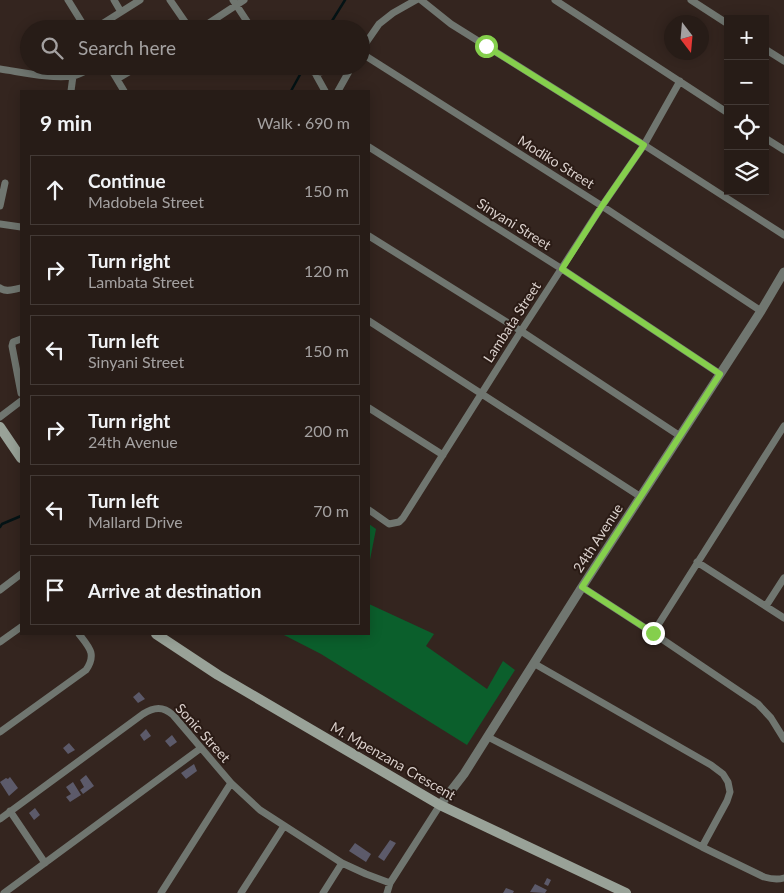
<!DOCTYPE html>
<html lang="en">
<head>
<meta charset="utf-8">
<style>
  :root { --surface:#271c17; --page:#2f2520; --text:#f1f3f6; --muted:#a4a1a1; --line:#433a36 }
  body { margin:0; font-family:Lato,sans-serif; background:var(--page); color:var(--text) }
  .controls { position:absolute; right:15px; top:15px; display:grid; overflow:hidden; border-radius:0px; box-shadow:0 2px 12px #0003 }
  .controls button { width:45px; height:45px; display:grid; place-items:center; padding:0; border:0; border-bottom:1px solid var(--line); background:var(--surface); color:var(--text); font:25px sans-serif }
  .compass { position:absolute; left:664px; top:15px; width:45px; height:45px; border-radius:50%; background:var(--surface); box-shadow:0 2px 12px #0003; rotate:164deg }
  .stop { position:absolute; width:15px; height:15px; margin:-11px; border:4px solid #85cf4c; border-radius:50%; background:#fff }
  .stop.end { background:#85cf4c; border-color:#fff; box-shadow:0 1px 5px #0008 }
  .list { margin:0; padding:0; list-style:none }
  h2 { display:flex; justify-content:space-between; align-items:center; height:65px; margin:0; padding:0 20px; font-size:21px }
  h2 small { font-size:16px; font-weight:400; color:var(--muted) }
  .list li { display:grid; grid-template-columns:32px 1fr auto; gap:15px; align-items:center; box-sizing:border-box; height:70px; margin:0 10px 10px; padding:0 10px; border:1px solid var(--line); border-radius:0px }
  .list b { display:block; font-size:19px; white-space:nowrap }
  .list p { margin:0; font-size:16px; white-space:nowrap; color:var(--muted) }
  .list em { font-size:16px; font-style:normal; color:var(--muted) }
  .icon { flex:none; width:28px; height:28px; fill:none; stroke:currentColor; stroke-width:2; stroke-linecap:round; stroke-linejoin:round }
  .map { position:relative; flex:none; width:784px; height:893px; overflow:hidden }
  .search { position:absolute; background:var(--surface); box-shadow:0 2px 12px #0003; left:20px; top:20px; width:350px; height:55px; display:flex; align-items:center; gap:12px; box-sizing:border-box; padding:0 18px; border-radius:28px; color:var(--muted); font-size:19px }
  .panel { position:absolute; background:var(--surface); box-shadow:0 2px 12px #0003; left:20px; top:90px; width:350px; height:545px; border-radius:0px }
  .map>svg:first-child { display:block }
</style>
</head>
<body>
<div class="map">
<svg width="784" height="893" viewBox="0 0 784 893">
  <rect width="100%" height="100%" fill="#34251f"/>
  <path fill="#0b5f2c" d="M369 524 376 529 369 565Z
    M369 604 434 634 426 646 487 689 503 661 515 670 467 745 321 654 282 634H369Z"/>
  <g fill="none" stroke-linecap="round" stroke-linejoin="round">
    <path stroke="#041315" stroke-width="2.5" d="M327 29 345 0
      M291 91 302 71
      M0 527 2 524 21 516"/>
  </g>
  <path fill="#5c5a6a" d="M139 692 145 699 138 703 133 697Z
    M146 729 151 736 144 741 140 735Z
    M172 735 177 742 170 747 165 741Z
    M69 743 75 750 68 754 63 748Z
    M194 764 197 771 186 779 181 773Z
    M86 775 94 786 83 794 80 790 84 787 80 780Z
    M10 777 18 788 9 796 0 782 6 778 8 779Z
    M73 782 81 795 70 802 66 797 71 794 66 787Z
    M35 808 40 815 34 820 29 813Z
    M390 840 396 843 384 861 378 857Z
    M355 843 371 854 366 862 349 851Z
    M547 878 551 880 548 886 544 884Z
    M535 884 547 890 545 893 530 892Z
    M506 888 514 891 513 893H503Z"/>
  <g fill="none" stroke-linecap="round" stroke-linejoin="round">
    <path stroke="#707670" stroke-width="7" d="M68 0 86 29
      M114 0 121 12
      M170 0 190 29
      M233 0 252 29
      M421 0 451 24 644 145 784 235
      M555 0 728 113
      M691 0 728 24
      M94 29 140 0
      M200 29 244 0
      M765 49 784 61
      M361 50 379 24 393 13 416 0
      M361 53 602 206 761 311
      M109 66 124 91
      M302 66 315 73 325 91
      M0 69C21 72 52 79 72 76 80 75 87 70 94 66
      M315 73 349 66
      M117 79 139 66
      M71 91 73 76
      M338 91 352 66
      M765 138 784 150
      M369 147 562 269 720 374
      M0 206 5 183
      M0 224 21 227
      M369 236 521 331 680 436
      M0 288C6 293 14 289 21 288
      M369 321 641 497
      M21 339 13 342 12 346 21 393
      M369 408 443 455
      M0 417 21 401
      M369 510 389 524 399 522 403 518 521 331 602 206 644 145 680 81
      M697 562 784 618
      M582 587 653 633 758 704 771 718 784 739
      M0 590 21 574
      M766 606 784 578
      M653 633 784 426
      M0 642 21 627
      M535 664 711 765 723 774 728 782 730 792 727 801 702 847
      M0 732 86 670C97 654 89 647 79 634
      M488 737 702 847 764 877C771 879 777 880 784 878
      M10 811 45 863
      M0 819 143 714C154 707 163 706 173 715L231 783 260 810 342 863 366 874 390 883
      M4 893 201 748
      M161 893 231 783
      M241 893 284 826
      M323 893 342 863
      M387 893 390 883 440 805"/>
    <path stroke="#707670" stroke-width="9" d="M440 805 464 774 582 587 761 311 784 272"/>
    <path stroke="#99a298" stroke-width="10" d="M0 427 21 458
      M156 634 218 675 440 805 626 893"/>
  </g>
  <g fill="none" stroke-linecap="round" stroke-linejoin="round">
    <path stroke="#85cf4c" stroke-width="6" d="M486 46 644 145 602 206 562 269 720 374 582 587 653 633"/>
  </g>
  <g text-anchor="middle" stroke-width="4" stroke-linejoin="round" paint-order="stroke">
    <g font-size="14" fill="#dad0cc" stroke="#2a1b15">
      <text transform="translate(556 162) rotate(32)" y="5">Modiko Street</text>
      <text transform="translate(514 224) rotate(32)" y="5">Sinyani Street</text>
      <text transform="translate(512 322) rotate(-57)" y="5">Lambata Street</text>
      <text transform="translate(598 538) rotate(-57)" y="5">24th Avenue</text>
      <text transform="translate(203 733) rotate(48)" y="5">Sonic Street</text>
      <text transform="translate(393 761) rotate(30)" y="5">M. Mpenzana Crescent</text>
    </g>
  </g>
</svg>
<div class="controls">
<button>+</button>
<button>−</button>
<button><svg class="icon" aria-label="locate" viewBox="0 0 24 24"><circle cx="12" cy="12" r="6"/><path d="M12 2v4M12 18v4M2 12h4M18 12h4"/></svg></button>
<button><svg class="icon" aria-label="layers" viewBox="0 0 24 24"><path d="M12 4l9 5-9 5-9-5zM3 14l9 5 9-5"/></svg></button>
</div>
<svg class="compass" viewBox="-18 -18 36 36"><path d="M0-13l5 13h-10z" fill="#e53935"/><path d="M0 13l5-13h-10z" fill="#a4a1a1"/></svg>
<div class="stop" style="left:486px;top:46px"></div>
<div class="stop end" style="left:653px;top:633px"></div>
<div class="search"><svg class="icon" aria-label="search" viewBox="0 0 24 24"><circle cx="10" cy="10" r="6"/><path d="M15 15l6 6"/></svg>Search here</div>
<section class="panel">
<h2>9 min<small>Walk · 690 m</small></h2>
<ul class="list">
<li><svg class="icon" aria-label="ahead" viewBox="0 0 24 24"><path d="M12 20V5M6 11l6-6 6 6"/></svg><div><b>Continue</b><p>Madobela Street</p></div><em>150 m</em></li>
<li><svg class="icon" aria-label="right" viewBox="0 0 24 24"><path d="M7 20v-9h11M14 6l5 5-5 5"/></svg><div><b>Turn right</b><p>Lambata Street</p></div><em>120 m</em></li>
<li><svg class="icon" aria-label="left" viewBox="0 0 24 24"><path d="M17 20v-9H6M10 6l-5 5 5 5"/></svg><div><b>Turn left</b><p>Sinyani Street</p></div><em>150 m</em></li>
<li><svg class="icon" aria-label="right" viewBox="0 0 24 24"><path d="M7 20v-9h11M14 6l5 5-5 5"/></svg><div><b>Turn right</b><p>24th Avenue</p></div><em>200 m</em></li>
<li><svg class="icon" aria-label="left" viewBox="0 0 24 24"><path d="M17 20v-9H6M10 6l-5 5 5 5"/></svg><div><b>Turn left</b><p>Mallard Drive</p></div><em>70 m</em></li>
<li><svg class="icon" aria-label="arrive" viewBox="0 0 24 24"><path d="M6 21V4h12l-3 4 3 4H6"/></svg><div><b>Arrive at destination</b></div></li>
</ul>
</section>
</div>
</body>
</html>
